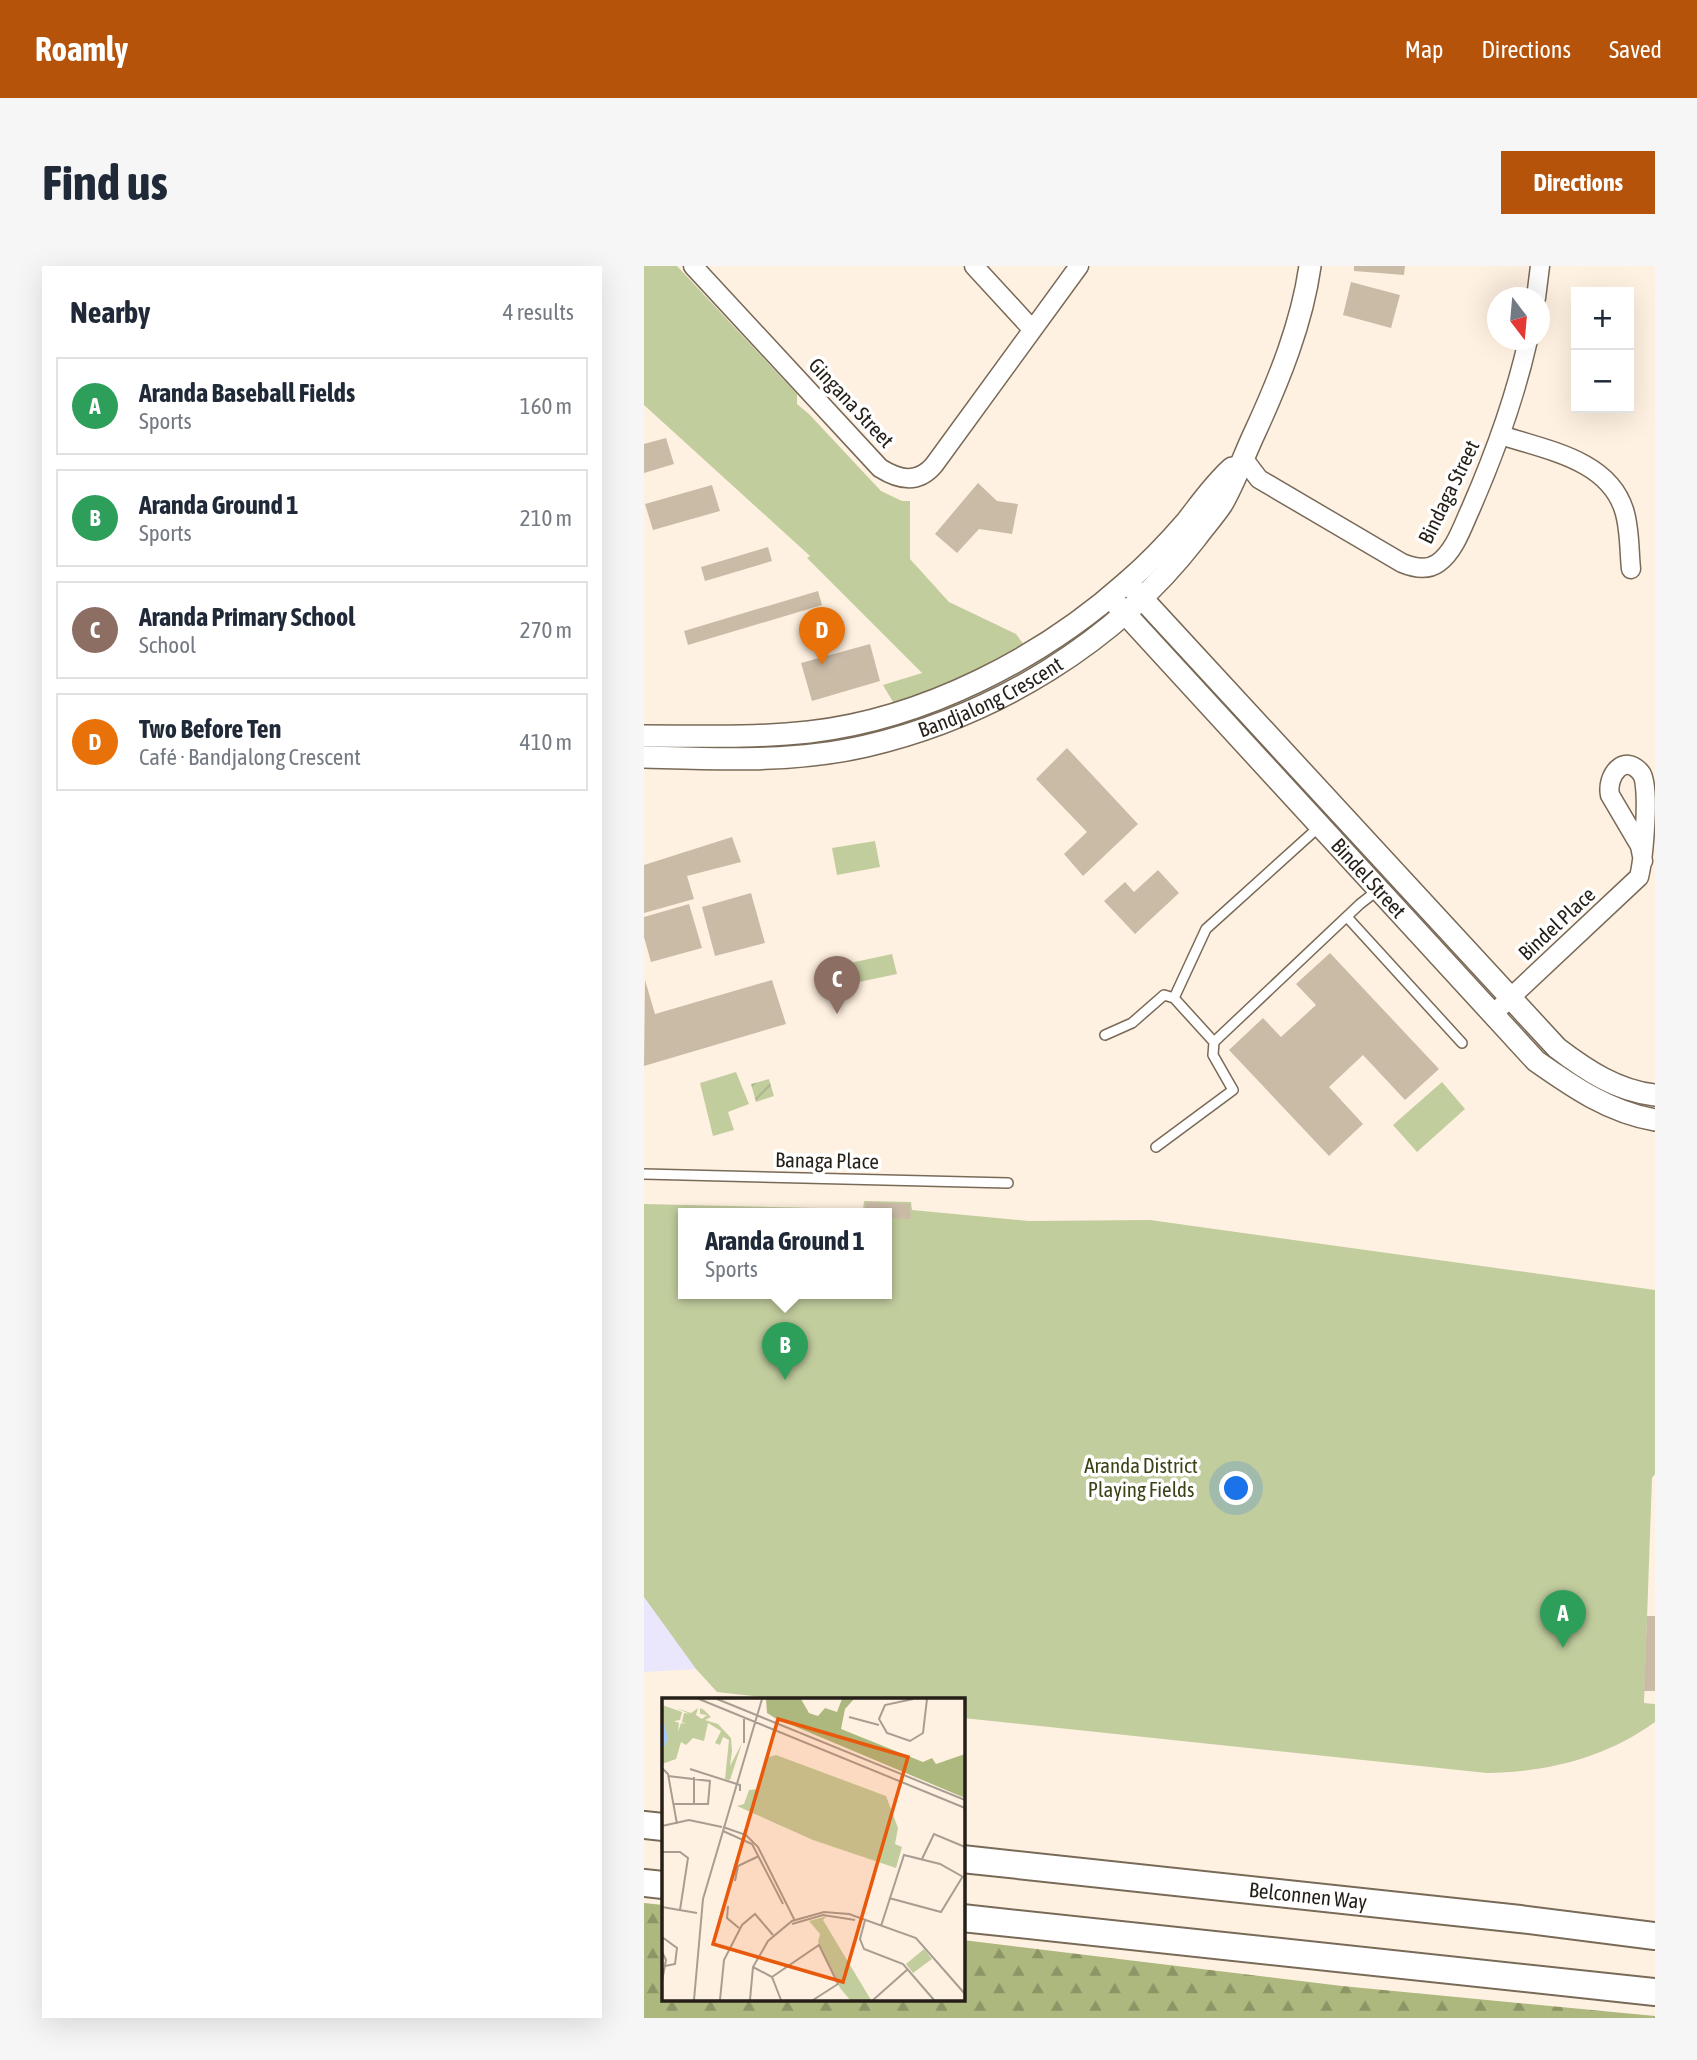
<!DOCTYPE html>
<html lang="en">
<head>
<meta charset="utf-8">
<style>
  :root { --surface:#fff; --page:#f6f6f7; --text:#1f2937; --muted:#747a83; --line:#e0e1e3; --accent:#b45309 }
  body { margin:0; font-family:"Asap Condensed",sans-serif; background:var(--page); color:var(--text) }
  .controls { position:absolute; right:21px; top:21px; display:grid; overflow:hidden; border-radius:0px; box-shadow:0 7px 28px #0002 }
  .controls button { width:63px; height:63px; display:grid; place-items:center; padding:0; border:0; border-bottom:2px solid var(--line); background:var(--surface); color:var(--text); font:35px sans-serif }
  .compass { position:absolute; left:843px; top:21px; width:63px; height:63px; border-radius:50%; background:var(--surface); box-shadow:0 7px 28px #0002; rotate:164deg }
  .you { position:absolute; left:593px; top:1223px; width:24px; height:24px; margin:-18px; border:5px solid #fff; border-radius:50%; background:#1a73e8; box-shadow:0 0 0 10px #1a73e833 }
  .badge { display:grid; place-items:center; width:46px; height:46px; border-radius:50%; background:var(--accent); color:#fff; font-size:23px; font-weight:700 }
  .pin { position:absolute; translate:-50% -58px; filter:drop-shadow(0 2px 4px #0008) }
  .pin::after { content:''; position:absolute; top:37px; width:24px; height:21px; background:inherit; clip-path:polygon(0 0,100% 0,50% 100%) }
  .popup { position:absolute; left:34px; top:942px; width:214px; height:91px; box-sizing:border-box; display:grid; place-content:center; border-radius:0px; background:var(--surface); filter:drop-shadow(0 2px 5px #0005); font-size:23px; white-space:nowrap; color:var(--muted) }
  .popup b { font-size:26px; color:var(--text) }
  .popup::after { content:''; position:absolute; left:50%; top:100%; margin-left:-14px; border:14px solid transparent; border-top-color:var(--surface) }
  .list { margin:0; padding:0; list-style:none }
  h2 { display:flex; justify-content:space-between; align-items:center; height:91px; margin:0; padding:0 28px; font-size:30px }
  h2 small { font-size:23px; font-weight:400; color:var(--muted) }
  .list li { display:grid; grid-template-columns:46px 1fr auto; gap:21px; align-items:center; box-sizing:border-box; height:98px; margin:0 14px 14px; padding:0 14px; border:2px solid var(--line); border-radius:0px }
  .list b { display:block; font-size:26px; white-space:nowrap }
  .list p { margin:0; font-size:23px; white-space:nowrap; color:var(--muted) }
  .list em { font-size:23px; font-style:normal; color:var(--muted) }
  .map { position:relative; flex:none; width:1011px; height:1752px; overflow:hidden; border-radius:0px }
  header { display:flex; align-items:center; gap:42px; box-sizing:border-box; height:98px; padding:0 35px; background:var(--accent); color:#fff }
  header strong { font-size:33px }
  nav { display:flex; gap:38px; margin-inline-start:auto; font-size:24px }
  .intro { display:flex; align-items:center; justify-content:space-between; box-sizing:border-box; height:168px; padding:0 42px }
  h1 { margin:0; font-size:49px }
  .button { padding:18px 32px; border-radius:0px; background:var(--accent); color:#fff; font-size:24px; font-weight:700 }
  main { display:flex; gap:42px; padding:0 42px }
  aside { flex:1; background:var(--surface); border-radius:0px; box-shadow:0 7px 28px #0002 }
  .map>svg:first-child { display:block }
</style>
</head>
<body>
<header>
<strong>Roamly</strong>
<nav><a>Map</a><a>Directions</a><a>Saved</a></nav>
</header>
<div class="intro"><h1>Find us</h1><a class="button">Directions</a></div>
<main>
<aside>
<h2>Nearby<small>4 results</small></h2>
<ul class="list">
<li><span class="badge" style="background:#2e9e5b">A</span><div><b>Aranda Baseball Fields</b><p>Sports</p></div><em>160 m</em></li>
<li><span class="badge" style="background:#2e9e5b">B</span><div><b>Aranda Ground 1</b><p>Sports</p></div><em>210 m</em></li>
<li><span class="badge" style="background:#8d6e63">C</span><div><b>Aranda Primary School</b><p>School</p></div><em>270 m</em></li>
<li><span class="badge" style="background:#e8710a">D</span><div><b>Two Before Ten</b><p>Café · Bandjalong Crescent</p></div><em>410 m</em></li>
</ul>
</aside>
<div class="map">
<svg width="1011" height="1752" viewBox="0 0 1011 1752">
  <defs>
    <pattern id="forest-firs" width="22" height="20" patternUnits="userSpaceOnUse" patternTransform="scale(1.75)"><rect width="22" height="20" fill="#acb87e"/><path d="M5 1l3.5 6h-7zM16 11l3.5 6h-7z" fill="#8c9566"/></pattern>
    <pattern id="garden-furrows" width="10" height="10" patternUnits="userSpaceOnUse" patternTransform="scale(1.75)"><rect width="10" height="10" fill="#c2cd9e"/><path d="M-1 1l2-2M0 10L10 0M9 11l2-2" fill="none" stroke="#a7b087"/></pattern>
  </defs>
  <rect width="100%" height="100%" fill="#fff1e1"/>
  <path fill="#eae6fc" d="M0 1331 52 1403 0 1406Z"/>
  <path fill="#c2cd9e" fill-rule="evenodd" d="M0 0H33L153 128V138L165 148 237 225 258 235H266V293L305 336 372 368 383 383 292 423 249 436 239 419 278 407 163 292 166 290 0 139Z
    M231 575 236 601 193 609 188 582Z
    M248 688 253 708 210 717 206 697Z
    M92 806 105 838 84 846 90 864 69 870 56 817Z
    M798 816 821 843 773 886 749 859Z
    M220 935 267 936 268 944 385 955 506 954 1011 1024V1208L1008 1212 1000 1437 1011 1438V1456C961 1492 904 1506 843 1507L319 1452 318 1434H144L73 1426 52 1403 0 1331V938L219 943ZM40 948H242V1028H40Z"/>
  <path fill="url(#forest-firs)" d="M0 1637 19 1639V1733H318L319 1674 698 1720 1011 1750V1752H0Z"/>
  <path fill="url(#garden-furrows)" d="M125 813 130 830 112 836 107 818Z"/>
  <path fill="#cabba7" d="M710 0H761L760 9 710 5Z
    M707 16 756 29 747 62 699 49Z
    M22 172 30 198 0 207V178Z
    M334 217 353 235 374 238 368 268 335 263 313 287 291 268Z
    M68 219 76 245 9 264 1 238Z
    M124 281 128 295 61 315 57 301Z
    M174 325 178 339 44 379 40 365Z
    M226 378 236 415 168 435 157 397Z
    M423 482 494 558 439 610 420 588 443 566 392 513Z
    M88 571 97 596 43 610 50 633 0 647V599Z
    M514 604 535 627 491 668 460 635 481 616 490 626Z
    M107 627 121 677 71 690 58 641Z
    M45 638 58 682 7 696 0 671V651Z
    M686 687 795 803 761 834 719 789 685 821 719 858 685 890 585 784 619 752 637 771 672 739 652 718Z
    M1 714 11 748 128 714 142 758 0 800Z
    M222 936 266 938 267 953 242 952V948H222Z
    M1003 1350H1011V1425H1000Z"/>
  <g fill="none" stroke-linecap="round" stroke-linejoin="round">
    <g stroke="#796a58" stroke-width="12">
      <path id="service" d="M676 560 562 663 530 732 570 776 716 638 734 624
        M703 651 818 777
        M461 769 488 757 520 729 530 732
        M512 881 589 824 569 789 570 776
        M0 908 364 917"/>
    </g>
    <g stroke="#796a58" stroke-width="21">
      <path id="minor" d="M49 0 236 202C255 214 274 218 290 199L435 0
        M330 0 388 63
        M892 32 896 0
        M857 169C901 184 964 193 980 244 986 262 985 284 987 303
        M599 192 615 213 758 297C770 302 783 305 794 297 811 285 819 259 827 242 851 187 871 132 884 74
        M849 748 995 611C999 595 1007 519 997 507 980 486 962 510 966 529L996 580 999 595"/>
    </g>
    <g stroke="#796a58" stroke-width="24">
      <g id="tertiary">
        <path d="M483 316 913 782C942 804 973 825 1011 829"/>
        <path id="s1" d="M466 331 892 795C929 821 965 846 1011 854"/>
        <path d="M0 470C55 470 110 472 165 466 280 453 398 392 483 316 505 297 524 277 543 255 557 237 570 218 588 202"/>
        <path id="s2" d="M0 491C74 493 149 497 222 480 350 450 471 377 552 272 560 261 570 250 578 238 591 216 600 189 611 166 635 114 658 57 666 0"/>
      </g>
    </g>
    <g stroke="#796a58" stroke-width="30">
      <g id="primary">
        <path d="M0 1559 19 1561"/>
        <path id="s3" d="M318 1593 876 1653 1011 1670"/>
        <path d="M0 1617 19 1619"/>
        <path d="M318 1652 1011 1726"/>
      </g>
    </g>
    <use href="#service" stroke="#fff" stroke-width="9"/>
    <use href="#minor" stroke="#fff" stroke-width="18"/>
    <use href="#tertiary" stroke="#fff" stroke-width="21"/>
    <use href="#primary" stroke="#fff" stroke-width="26"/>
  </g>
  <g text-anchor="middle" stroke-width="7" stroke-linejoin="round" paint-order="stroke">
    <g font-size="21" fill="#251f18" stroke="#fff">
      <text transform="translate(207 137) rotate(47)" y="7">Gingana Street</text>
      <text transform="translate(805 226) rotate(-64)" y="7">Bindaga Street</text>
      <text dy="7" stroke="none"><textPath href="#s2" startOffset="357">Bandjalong Crescent</textPath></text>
      <text dy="7" stroke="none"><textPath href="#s1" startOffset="382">Bindel Street</textPath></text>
      <text transform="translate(913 658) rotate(-43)" y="7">Bindel Place</text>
      <text transform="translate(183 895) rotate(1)" y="7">Banaga Place</text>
      <text dy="7" stroke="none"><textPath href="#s3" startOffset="348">Belconnen Way</textPath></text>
    </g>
    <g font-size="21" fill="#3a4216" stroke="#fff">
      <text x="497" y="1207">Aranda District<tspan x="497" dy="24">Playing Fields</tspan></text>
    </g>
  </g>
  <g transform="translate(18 1432)">
    <rect width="303" height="303" fill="#fff1e1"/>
    <path d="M0 7 20 14 18 22 12 23 17 25 16 34 19 25 24 26 20 24 22 15 28 16 16 11H17L29 15 36 10 34 17 40 21 45 17 38 16V10L42 12 49 19 43 22 56 26 69 40 70 53 68 68 80 45 68 82 63 81 67 42 61 39 58 47 53 45 59 33 46 25 42 43 31 40 24 47 19 44 14 61 0 66ZM114 57 224 98 236 130 233 146 240 149 234 170 151 142 75 108 82 106 87 92 96 91 103 60ZM165 218 161 222 209 302H188L178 290 156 244 158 236 147 223ZM262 251 270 261 251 275 244 266Z" fill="#c2cd9e"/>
    <path d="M104 1H139L147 15 156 18 163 10 175 14 180 1H192L183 11 179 31 261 64 270 60 274 66 303 56V100L113 20 105 15Z" fill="#acb87e"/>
    <path fill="none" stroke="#a7cafc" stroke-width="3.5" d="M0 25 4 40 1 48"/>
    <path fill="none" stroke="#a89d91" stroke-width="2" d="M37 1 303 110M55 1 303 102M251 1 223 7 217 21 225 35 248 43 261 35 265 1M82 19V45M187 19 217 27M0 70 6 76 15 126M28 71 78 87V93M6 78 48 83 46 106H11M32 105V79M0 128 27 122 60 129M61 129 84 137 96 149 133 223M61 133 90 146 121 206M0 154H18L26 160 18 212M260 161 272 136 303 149M75 170 73 183 76 168 97 158M0 184V209M227 200 279 214 301 178M66 208 65 220 77 230M0 209 35 215M203 222 198 241 202 251 241 266 272 302M130 226 161 217 193 222M219 228 242 157 278 166 303 180M0 239 15 250 13 266 3 268M0 254 4 262 0 283M91 269 110 279 119 302M110 279 157 247 176 286 151 302M32 302 41 201 100 1M58 302 62 262 80 227 93 216 111 237M88 302 91 269 106 243 130 223 162 214 187 216 254 240 303 296M211 302 246 271"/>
    <path fill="#e8590c" fill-opacity="0.15" stroke="#e8590c" stroke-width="3.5" d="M116 21 246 59 181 284 51 246Z"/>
    <rect width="303" height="303" fill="none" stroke="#251f18" stroke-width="3.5"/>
  </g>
</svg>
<div class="controls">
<button>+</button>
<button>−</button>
</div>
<svg class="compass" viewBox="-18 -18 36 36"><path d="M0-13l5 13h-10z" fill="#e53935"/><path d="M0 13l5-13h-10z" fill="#747a83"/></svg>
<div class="you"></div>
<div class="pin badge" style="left:919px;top:1382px;background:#2e9e5b">A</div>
<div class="pin badge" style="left:141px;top:1114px;background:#2e9e5b">B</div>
<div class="popup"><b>Aranda Ground 1</b>Sports</div>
<div class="pin badge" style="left:193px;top:748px;background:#8d6e63">C</div>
<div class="pin badge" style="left:178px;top:399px;background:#e8710a">D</div>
</div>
</main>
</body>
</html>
